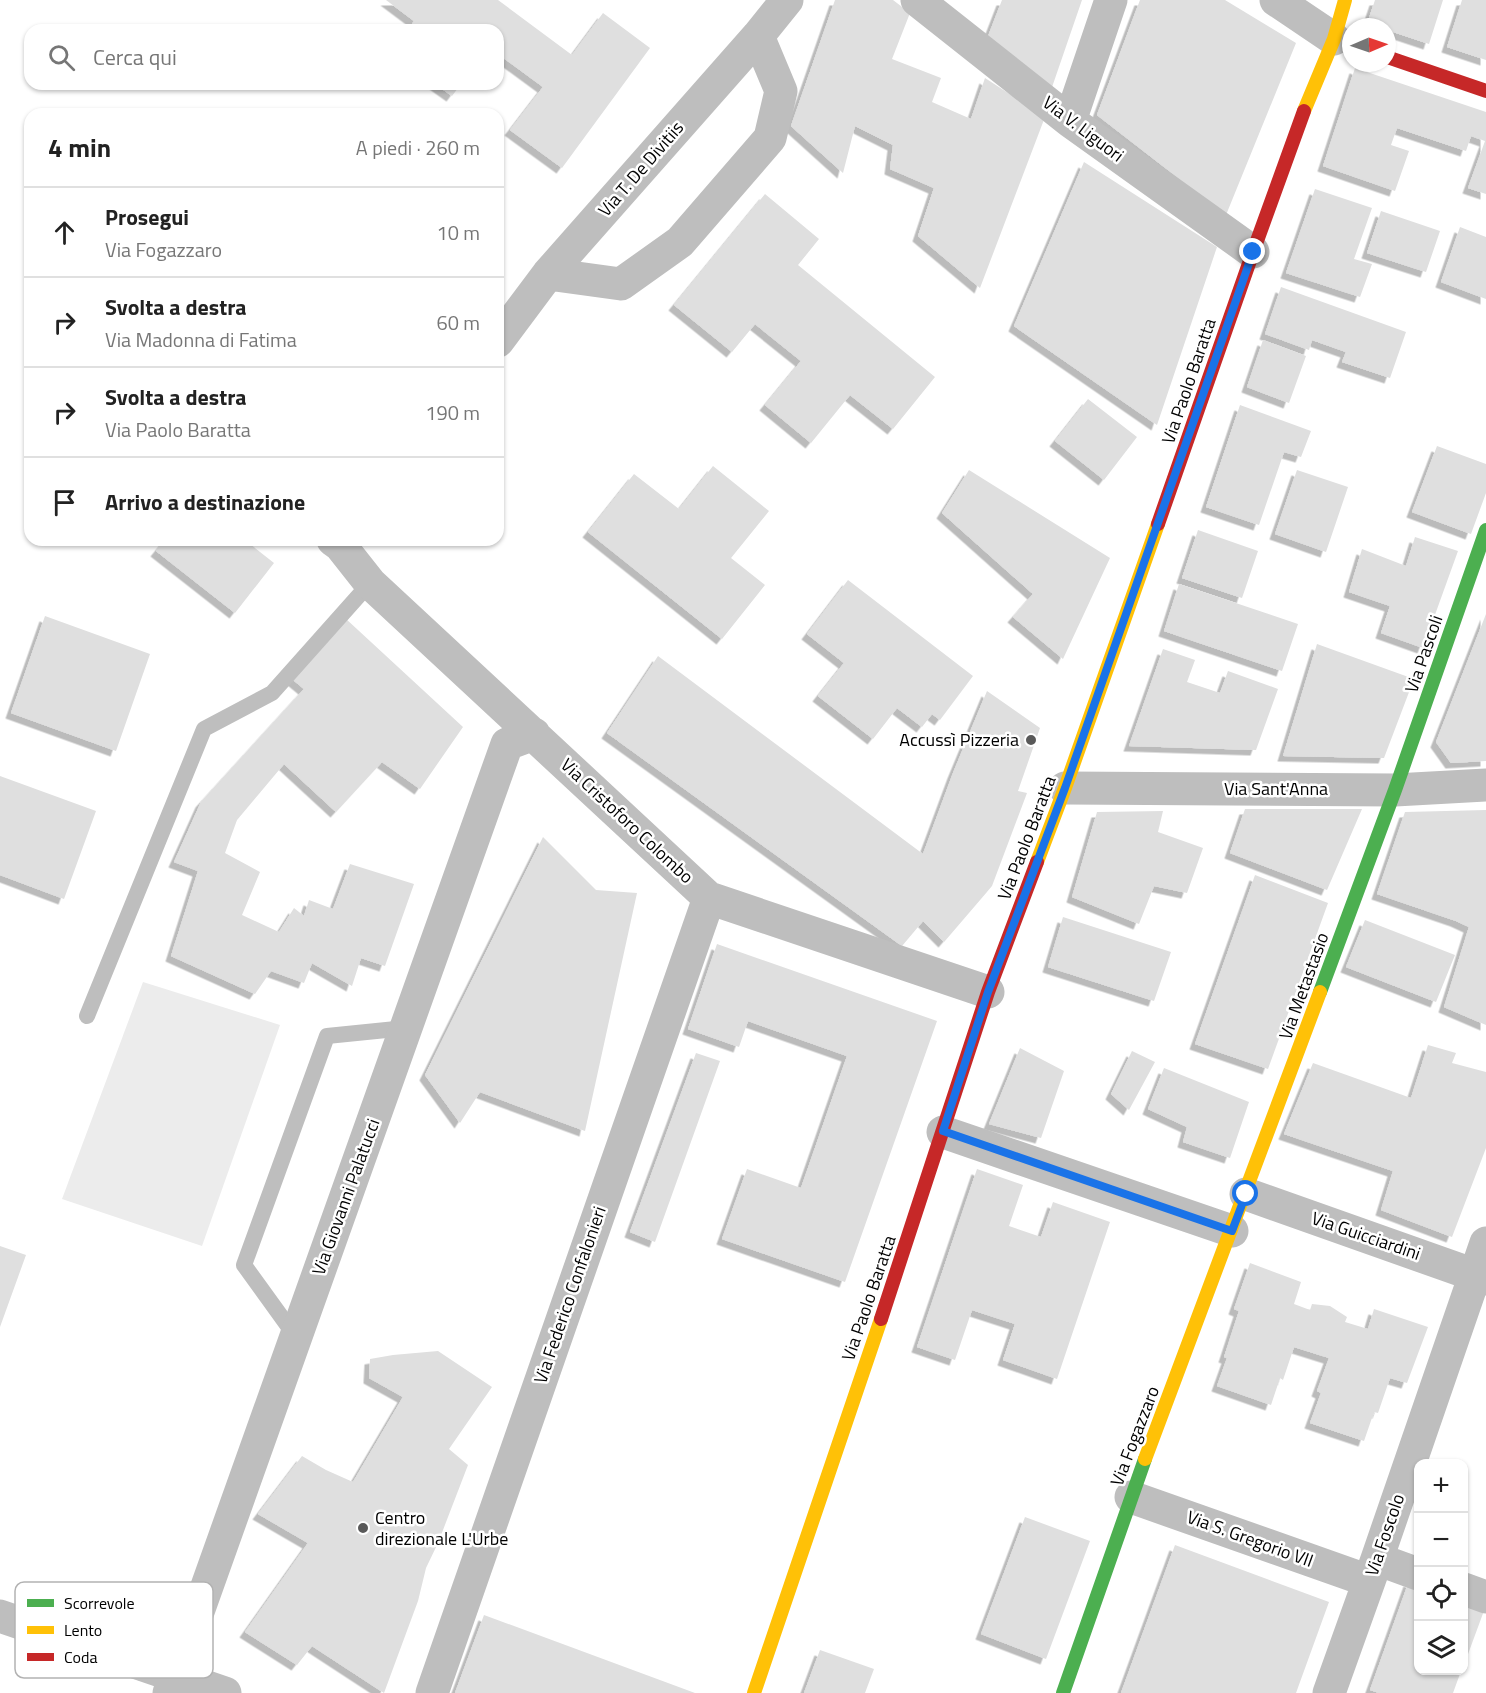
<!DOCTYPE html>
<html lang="it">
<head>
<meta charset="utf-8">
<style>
  :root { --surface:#fff; --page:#f2f2f2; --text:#222; --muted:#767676; --line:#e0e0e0 }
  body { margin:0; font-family:"Titillium Web",sans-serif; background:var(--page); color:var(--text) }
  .controls { position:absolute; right:18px; bottom:18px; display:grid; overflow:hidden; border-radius:12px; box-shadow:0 2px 4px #0004 }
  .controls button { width:54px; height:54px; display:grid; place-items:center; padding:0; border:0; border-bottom:2px solid var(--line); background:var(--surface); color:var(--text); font:30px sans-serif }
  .compass { position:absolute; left:1342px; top:18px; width:54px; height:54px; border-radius:50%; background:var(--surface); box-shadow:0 2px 4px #0004; rotate:88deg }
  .stop { position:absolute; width:18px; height:18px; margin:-14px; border:4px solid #1a73e8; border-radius:50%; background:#fff }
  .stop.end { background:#1a73e8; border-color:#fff; box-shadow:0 2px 6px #0008 }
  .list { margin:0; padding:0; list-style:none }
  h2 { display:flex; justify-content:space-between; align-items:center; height:78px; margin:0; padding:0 24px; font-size:26px }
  h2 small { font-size:20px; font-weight:400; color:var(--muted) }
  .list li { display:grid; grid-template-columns:39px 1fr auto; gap:18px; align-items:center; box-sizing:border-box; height:90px; padding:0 24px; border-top:2px solid var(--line) }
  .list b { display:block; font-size:22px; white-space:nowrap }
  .list p { margin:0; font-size:20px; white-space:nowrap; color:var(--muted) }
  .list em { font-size:20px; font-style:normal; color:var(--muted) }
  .icon { flex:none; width:33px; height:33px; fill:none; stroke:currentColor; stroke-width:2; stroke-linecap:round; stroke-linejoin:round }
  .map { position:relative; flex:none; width:1486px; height:1693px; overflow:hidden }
  .search { position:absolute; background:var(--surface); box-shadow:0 2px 4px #0004; left:24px; top:24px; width:480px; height:66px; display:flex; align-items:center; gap:15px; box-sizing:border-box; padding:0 21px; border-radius:18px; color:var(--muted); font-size:22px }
  .panel { position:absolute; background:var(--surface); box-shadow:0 2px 4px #0004; left:24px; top:108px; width:480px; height:438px; border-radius:18px }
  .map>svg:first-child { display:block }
</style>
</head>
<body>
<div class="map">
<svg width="1486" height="1693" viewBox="0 0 1486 1693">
  <defs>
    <filter id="shadow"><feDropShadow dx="-5.5" dy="5.5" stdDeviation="0" flood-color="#0004"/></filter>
  </defs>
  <rect width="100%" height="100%" fill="#fff"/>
  <path fill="#ececec" d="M143 982 280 1025 202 1246 62 1199Z"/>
  <path fill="#dfdfdf" filter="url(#shadow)" d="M386 0H498L572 55 603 13 650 48 562 168 510 130 543 87 498 54V30H408L414 21Z
    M835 0H893L910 13 892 59 941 78 932 102 971 119 985 78 1045 117 980 288 918 236 934 188 890 169 893 145 855 126 843 173 791 126Z
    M1002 0H1082L1050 93 987 39Z
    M1140 0H1225L1296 43 1226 215 1097 115Z
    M1375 0H1443L1429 44 1387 30V27H1377L1367 24Z
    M1462 0H1486V60L1447 47Z
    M1355 68 1486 112V194L1468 188 1485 141 1471 136 1466 151 1397 128 1391 145 1409 151 1395 191 1323 166Z
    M435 84H461L452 96Z
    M1084 162 1217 247 1157 425 1014 326Z
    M1315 189 1372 208 1354 259 1372 264 1360 297 1286 273Z
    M765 194 819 239 798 265 935 377 893 429 850 395 811 443 765 405 801 361 755 324 732 352 674 305Z
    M1381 211 1440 231 1426 272 1367 253Z
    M1460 227 1486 237V299L1441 282Z
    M1281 287 1406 332 1390 378 1342 362 1346 352 1312 340 1309 350 1265 334Z
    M1263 340 1306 356 1289 403 1247 387Z
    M1088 399 1137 437 1104 480 1055 441Z
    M1240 405 1311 431 1301 457 1284 452 1259 525 1206 507Z
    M1437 446 1486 464V493L1471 534 1412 512Z
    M713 466 769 511 731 558 765 585 722 639 588 532 634 474 679 509Z
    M969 470 1110 558 1063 659 1013 617 1033 594 942 513Z
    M1297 470 1348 487 1326 552 1275 534Z
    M1198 530 1258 551 1242 598 1182 578Z
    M1415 537 1458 551 1423 648 1381 633 1390 606 1349 592 1362 549 1406 566Z
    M165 540H245L274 563 235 613 156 551Z
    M848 580 973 676 940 720 932 714 922 727 897 708 873 739 818 696 844 663 807 634Z
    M1179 584 1298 624 1282 671 1164 631Z
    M1486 614V761L1451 763 1436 742Z
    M45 616 150 654 116 751 11 713Z
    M345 618 463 727 420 789 382 762 336 812 284 764 237 820 225 853 260 872 242 915 279 932 294 908 304 916 309 900 333 909 350 864 414 884 385 966 361 958 352 986 312 963 304 983 271 971 255 994 171 956 198 871 174 862 201 802 304 689 292 679Z
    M1317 644 1414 679 1384 758 1283 756Z
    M1163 649 1195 660 1187 682 1220 693 1228 671 1278 689 1256 750 1129 746Z
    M658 656 923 854 953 773 987 691 1040 728 1018 791 1027 793 992 886 944 942 923 921 902 946 607 733Z
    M0 776 96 811 64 899 0 875Z
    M1245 809H1362L1327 890 1230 853Z
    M1486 810V1025L1444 1007 1469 927 1456 921 1377 894 1405 812Z
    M1163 811 1158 832 1203 848 1187 893 1154 886 1139 924 1072 897 1097 812Z
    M543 837 596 890 637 893 585 1131 480 1092 460 1123 425 1075Z
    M1255 875 1328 903 1268 1069 1195 1044Z
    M1063 917 1171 952 1154 1001 1048 967Z
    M1365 920 1455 955 1436 1002 1346 967Z
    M717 944 937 1021 845 1282 722 1239 747 1169 801 1188 847 1056 748 1021 739 1047 688 1029Z
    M1428 1045 1456 1053 1452 1063 1486 1072V1148L1452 1237 1381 1210 1393 1171 1284 1134 1313 1063 1411 1098Z
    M1020 1048 1064 1071 1041 1138 989 1124Z
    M1132 1051 1155 1062 1129 1110 1111 1094Z
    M696 1053 720 1061 655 1242 630 1232Z
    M1164 1068 1249 1102 1230 1158 1183 1142 1187 1127 1148 1109Z
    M977 1169 1023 1185 1009 1226 1041 1237 1053 1202 1110 1222 1057 1379 1003 1360 1015 1324 972 1310 955 1360 917 1347Z
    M0 1246 26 1255 0 1327Z
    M1250 1263 1301 1282 1294 1304 1310 1310 1312 1304 1330 1306 1347 1317 1345 1322 1368 1329 1374 1309 1428 1327 1407 1383 1390 1378 1378 1413 1374 1412 1364 1441 1310 1423 1321 1393 1317 1391 1329 1358 1294 1347 1283 1380 1280 1378 1271 1405 1217 1386 1227 1358 1224 1357 1239 1311 1234 1309Z
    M438 1351 492 1387 449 1449 468 1465 438 1543 426 1568 418 1601 384 1693 312 1646 297 1665 245 1632 308 1543 258 1514 302 1456 326 1470 353 1482 403 1397 369 1378 370 1359 393 1355Z
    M1025 1517 1090 1541 1046 1659 981 1634Z
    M1175 1545 1329 1602 1296 1693H1121Z
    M1409 1581 1418 1585V1670L1461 1671 1453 1693H1379L1370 1690Z
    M1464 1601 1485 1608 1464 1665Z
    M484 1615 695 1693H455Z
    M820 1650 874 1669 865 1693H804Z"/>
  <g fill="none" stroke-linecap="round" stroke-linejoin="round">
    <path stroke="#bebebe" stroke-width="16" d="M87 1016 204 729 272 693 370 583
      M296 1337 244 1265 327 1036 406 1028"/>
    <path stroke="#bebebe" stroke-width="33" d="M917 0 1070 121 1253 252
      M1276 0 1334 39
      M1070 121 1111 0
      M548 274 621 284 680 242 770 138 781 91 758 36
      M498 341 548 274 758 36 787 0
      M333 540 340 545 370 583 709 898 988 992
      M1065 788 1395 790 1486 785
      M943 1132 1232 1231
      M1246 1194 1486 1279
      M1131 1497 1369 1581
      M1377 1559 1418 1574
      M1464 1589 1486 1597
      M0 1616 225 1693
      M169 1693 507 744 534 734
      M432 1693 709 898
      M1329 1693 1377 1559 1486 1243"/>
    <path stroke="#4caf50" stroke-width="14" d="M1320 992 1395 790 1486 530
      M1063 1693 1145 1459"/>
    <path stroke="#ffc107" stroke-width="14" d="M1304 111 1334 39 1345 0
      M1037 862 1065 788 1158 524
      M1145 1459 1320 992
      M754 1693 881 1319"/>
    <path stroke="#c62828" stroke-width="14" d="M1387 57 1486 91
      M1158 524 1253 252 1304 111
      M881 1319 988 992 1037 862"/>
  </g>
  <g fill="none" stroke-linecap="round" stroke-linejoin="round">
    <path stroke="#1a73e8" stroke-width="8" d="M1246 1194 1232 1231 943 1131 988 992 1065 788 1253 252"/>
  </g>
  <g fill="#595959" stroke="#fff" stroke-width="2">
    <circle cx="1031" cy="740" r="6"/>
    <circle cx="363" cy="1528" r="6"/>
  </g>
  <g text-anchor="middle" stroke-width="5" stroke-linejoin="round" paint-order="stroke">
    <g font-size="18" fill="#000" stroke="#fff">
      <text transform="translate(1083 129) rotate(37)" y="6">Via V. Liguori</text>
      <text transform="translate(641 169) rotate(-49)" y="6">Via T. De Divitiis</text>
      <text transform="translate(1189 381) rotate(-71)" y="6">Via Paolo Baratta</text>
      <text transform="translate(1424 654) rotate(-71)" y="6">Via Pascoli</text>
      <text x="1276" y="795">Via Sant'Anna</text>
      <text transform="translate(627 821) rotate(43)" y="6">Via Cristoforo Colombo</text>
      <text transform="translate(1027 838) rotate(-69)" y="6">Via Paolo Baratta</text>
      <text transform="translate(1304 986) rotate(-70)" y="6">Via Metastasio</text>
      <text transform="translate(346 1197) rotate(-70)" y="6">Via Giovanni Palatucci</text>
      <text transform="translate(1366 1236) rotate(19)" y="6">Via Guicciardini</text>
      <text transform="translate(570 1295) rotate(-71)" y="6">Via Federico Confalonieri</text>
      <text transform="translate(869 1298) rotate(-71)" y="6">Via Paolo Baratta</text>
      <text transform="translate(1135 1436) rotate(-69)" y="6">Via Fogazzaro</text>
      <text transform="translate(1385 1535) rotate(-71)" y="6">Via Foscolo</text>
      <text transform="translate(1250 1539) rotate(20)" y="6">Via S. Gregorio VII</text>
    </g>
    <g font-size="18" fill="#000" stroke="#fff" text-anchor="end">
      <text x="1019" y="746">Accussì Pizzeria</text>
      <text x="375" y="1524" text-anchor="start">Centro<tspan x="375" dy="21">direzionale L'Urbe</tspan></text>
    </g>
  </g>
  <rect x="15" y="1582" width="198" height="96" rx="9" fill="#fff" stroke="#b2b2b2" stroke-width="1.5"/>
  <rect x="27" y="1599" width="27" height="8" fill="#4caf50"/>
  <rect x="27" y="1626" width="27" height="8" fill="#ffc107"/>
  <rect x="27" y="1653" width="27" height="8" fill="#c62828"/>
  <g font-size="16" fill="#000">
    <text x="64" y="1609">Scorrevole</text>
    <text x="64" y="1636">Lento</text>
    <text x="64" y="1663">Coda</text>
  </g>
</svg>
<div class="controls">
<button>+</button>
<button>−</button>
<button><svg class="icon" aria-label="locate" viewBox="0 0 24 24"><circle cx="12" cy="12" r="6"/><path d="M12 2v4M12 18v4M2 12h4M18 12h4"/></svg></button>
<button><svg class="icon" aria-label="layers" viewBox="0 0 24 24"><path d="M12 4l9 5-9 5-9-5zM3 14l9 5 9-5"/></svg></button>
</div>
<svg class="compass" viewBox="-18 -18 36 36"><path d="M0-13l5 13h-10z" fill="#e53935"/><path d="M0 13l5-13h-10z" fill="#767676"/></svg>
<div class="stop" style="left:1246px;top:1194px"></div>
<div class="stop end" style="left:1253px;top:252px"></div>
<div class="search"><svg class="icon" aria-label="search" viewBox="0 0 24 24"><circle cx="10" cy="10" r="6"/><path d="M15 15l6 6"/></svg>Cerca qui</div>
<section class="panel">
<h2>4 min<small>A piedi · 260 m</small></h2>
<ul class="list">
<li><svg class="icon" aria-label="ahead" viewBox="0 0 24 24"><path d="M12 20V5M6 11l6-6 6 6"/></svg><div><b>Prosegui</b><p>Via Fogazzaro</p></div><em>10 m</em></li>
<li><svg class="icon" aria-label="right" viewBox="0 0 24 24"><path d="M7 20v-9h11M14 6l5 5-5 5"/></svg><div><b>Svolta a destra</b><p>Via Madonna di Fatima</p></div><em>60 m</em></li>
<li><svg class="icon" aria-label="right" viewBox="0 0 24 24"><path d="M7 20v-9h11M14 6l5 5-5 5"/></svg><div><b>Svolta a destra</b><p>Via Paolo Baratta</p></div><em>190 m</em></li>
<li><svg class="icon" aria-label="arrive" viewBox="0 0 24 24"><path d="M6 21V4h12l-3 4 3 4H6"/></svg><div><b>Arrivo a destinazione</b></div></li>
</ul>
</section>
</div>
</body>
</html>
